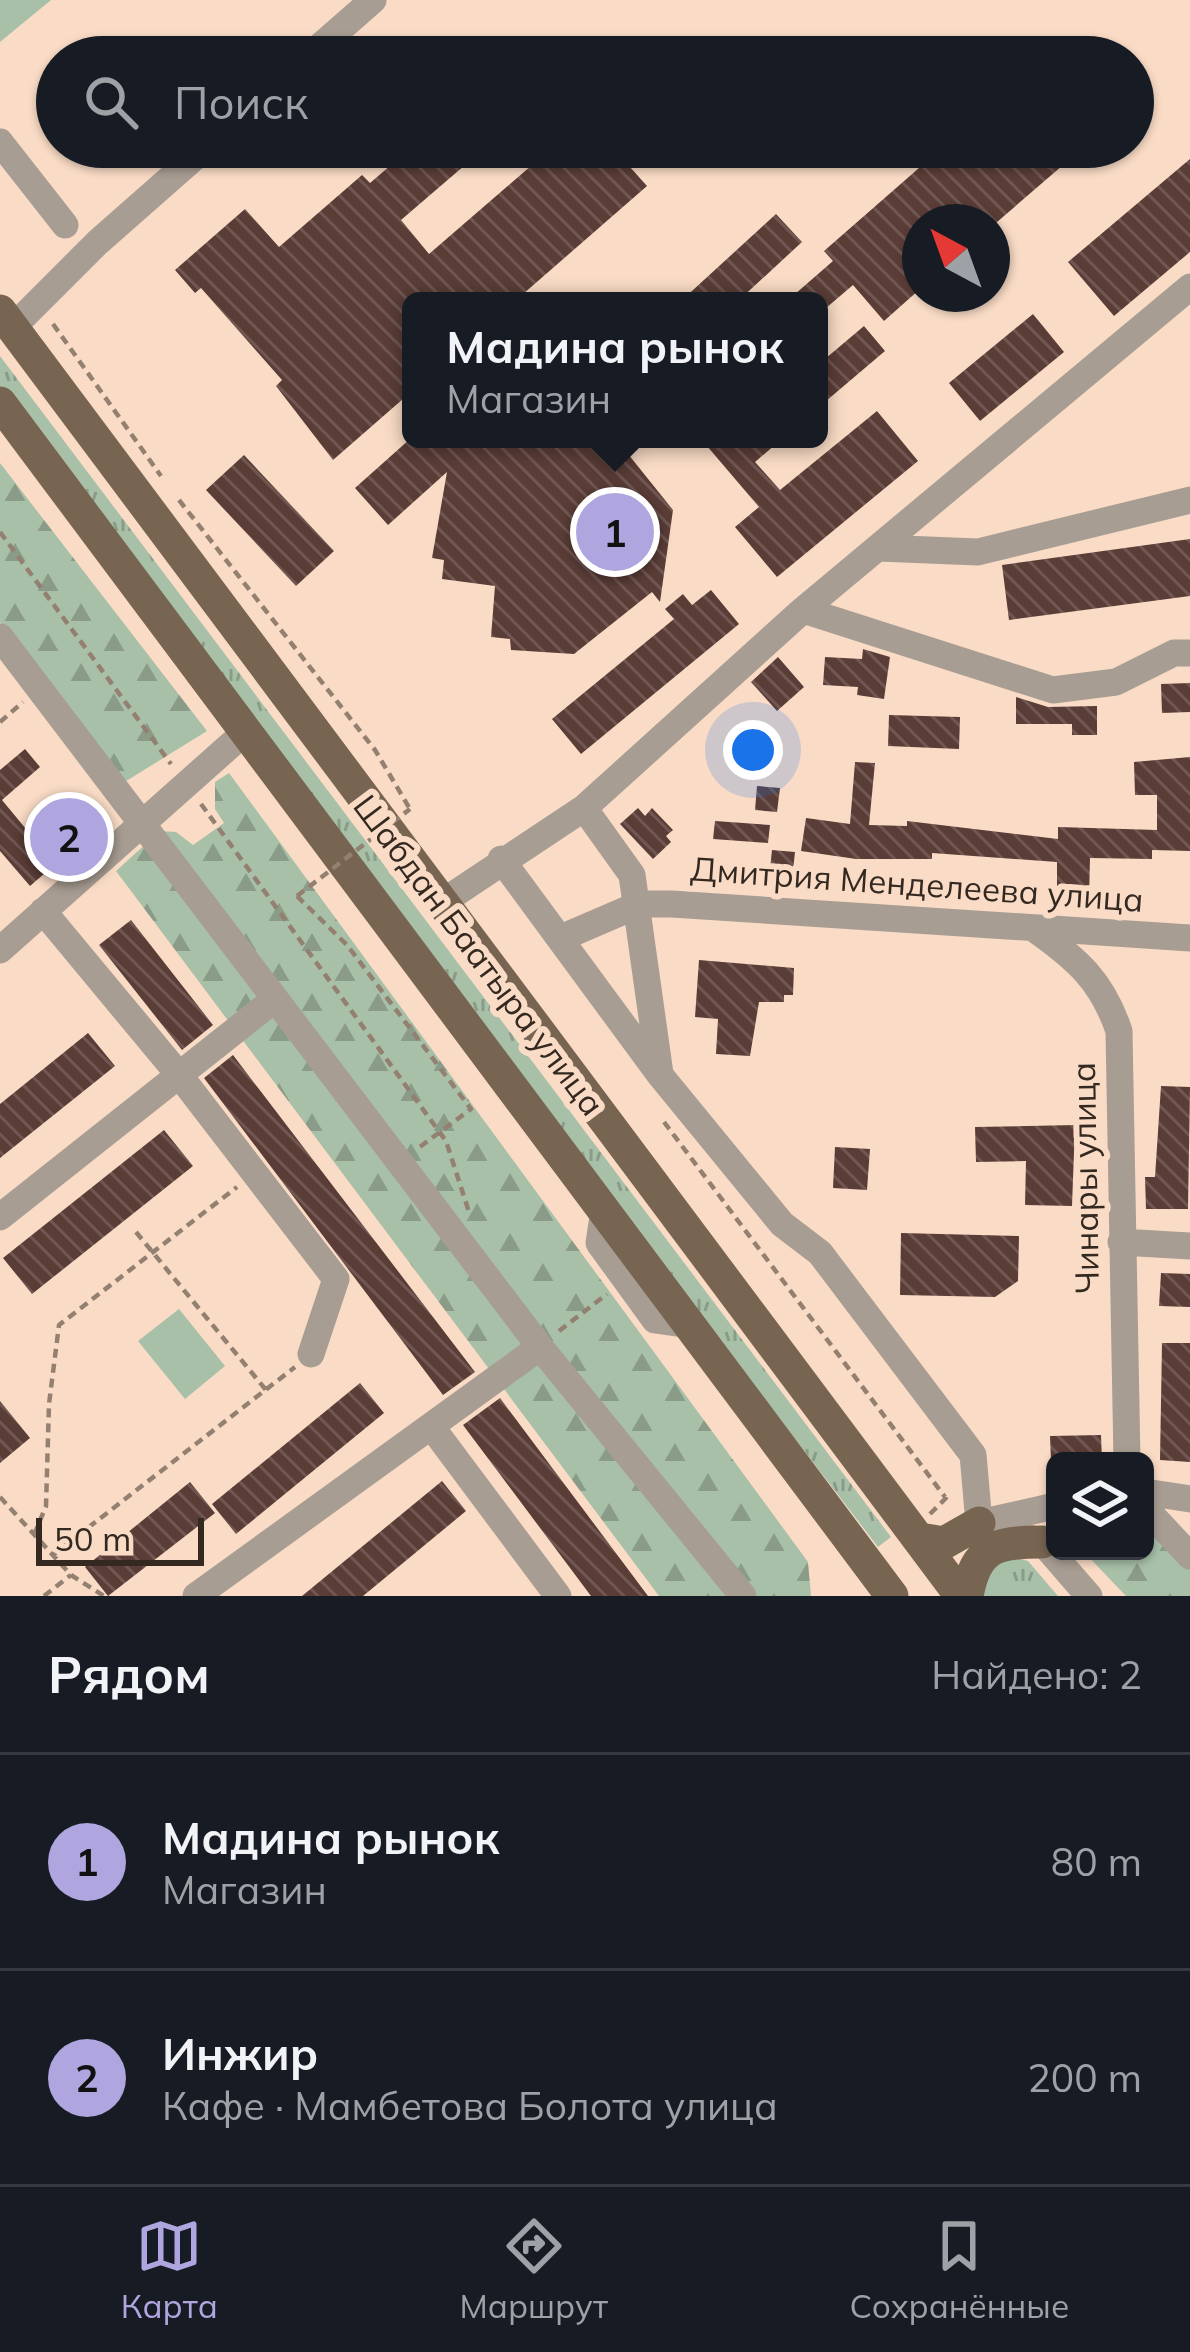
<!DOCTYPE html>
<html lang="ru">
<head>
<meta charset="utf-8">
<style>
  :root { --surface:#171b24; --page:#242831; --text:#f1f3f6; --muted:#9ea1a6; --line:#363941; --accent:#afa6df }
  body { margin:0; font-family:Mulish,sans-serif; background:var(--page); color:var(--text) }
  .controls { position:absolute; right:36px; bottom:36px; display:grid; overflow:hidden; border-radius:18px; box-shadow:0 3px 9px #0004 }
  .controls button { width:108px; height:108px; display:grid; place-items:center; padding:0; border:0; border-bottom:3px solid var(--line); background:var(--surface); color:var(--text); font:60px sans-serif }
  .compass { position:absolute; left:902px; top:204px; width:108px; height:108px; border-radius:50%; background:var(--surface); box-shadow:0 3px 9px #0004; rotate:319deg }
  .scale { position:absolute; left:36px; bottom:30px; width:168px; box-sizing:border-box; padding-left:12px; border:6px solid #342921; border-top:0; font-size:33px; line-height:42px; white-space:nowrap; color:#342921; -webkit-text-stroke:9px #fadcc6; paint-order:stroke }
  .you { position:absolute; left:753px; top:750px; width:42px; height:42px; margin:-30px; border:9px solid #fff; border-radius:50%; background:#1a73e8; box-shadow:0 0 0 18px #1a73e833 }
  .badge { display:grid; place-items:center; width:78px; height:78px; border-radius:50%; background:var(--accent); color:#111; font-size:39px; font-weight:700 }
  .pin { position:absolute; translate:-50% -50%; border:6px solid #fff; box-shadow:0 3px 12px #0006 }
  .popup { position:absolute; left:402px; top:292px; width:426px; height:156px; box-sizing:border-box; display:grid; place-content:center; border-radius:18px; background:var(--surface); filter:drop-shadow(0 3px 9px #0005); font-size:39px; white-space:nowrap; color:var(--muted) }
  .popup b { font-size:45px; color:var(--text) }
  .popup::after { content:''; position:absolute; left:50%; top:100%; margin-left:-24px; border:24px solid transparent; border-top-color:var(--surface) }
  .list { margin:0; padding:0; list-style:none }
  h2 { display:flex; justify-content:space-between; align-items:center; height:156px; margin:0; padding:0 48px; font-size:51px }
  h2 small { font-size:39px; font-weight:400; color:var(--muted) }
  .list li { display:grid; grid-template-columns:78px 1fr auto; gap:36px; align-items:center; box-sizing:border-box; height:216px; padding:0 48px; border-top:3px solid var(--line) }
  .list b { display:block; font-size:45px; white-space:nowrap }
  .list p { margin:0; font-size:39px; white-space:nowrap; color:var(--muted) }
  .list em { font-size:39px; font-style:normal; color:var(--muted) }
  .icon { flex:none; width:66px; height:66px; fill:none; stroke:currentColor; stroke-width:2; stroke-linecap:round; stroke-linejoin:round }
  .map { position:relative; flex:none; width:1190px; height:1596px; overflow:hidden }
  .search { position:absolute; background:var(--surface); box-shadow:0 3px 9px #0004; left:36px; right:36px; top:36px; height:132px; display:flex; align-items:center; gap:30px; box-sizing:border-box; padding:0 42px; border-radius:66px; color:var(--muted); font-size:45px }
  .sheet { height:588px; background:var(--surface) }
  nav { display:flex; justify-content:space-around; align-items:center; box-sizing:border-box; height:168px; border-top:3px solid var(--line); background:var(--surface); font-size:33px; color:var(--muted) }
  nav a { display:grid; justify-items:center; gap:6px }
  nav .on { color:var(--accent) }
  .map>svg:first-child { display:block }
</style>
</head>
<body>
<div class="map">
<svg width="1190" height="1596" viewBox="0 0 1190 1596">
  <defs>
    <pattern id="grass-tufts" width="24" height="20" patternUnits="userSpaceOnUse" patternTransform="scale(3)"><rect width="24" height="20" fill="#a8c0a8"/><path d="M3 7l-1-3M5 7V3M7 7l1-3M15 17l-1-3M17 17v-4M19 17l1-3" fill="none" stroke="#8a9c88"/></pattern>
    <pattern id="forest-firs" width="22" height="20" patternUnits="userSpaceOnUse" patternTransform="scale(3)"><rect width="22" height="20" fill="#a8c0a8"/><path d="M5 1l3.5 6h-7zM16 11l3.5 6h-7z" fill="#8a9c88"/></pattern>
    <pattern id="building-back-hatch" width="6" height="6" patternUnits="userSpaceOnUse" patternTransform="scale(3)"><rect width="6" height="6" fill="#5b3d37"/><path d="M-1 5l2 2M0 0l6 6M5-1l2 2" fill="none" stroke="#705752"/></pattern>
  </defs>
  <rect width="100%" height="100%" fill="#fadcc6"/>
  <path fill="url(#grass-tufts)" d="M0 356 891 1537 878 1547 412 939 30 427 0 387Z
    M1012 1557 1028 1561 1058 1596H979L994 1565Z"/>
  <path fill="url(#forest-firs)" d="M0 463 207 731 123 783 0 622Z
    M229 773 808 1562 811 1596H659L116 871 160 831 176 832 193 845 224 823 215 809V782Z
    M1145 1515 1190 1562V1596H1126L1083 1551H1145Z"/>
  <path fill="#a8c0a8" d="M0 0H51L0 42Z
    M179 1309 225 1366 185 1399 138 1341Z"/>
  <path fill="url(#building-back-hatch)" d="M412 147H486L401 220 429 254 553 147H612L647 186 515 301H411V392L333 460 276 386 282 380 201 288 195 293 175 270 245 209 279 247 362 175 370 183Z
    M943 147H1084L997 222H920V289L884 321 853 285 819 314V301H787L833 261 824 251Z
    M1190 159V252L1114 316 1068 262Z
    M776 214 802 242 738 301H681Z
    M1033 314 1064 352 980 421 949 383Z
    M864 326 885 351 819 407V364Z
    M877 411 918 461 777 577 735 527 759 507 701 439H782L755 462 780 490Z
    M410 439H616L673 510 660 602 652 592 574 654 511 650 510 639 491 637 495 586 442 579 444 560 432 558 447 472 388 525 355 488Z
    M244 455 334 551 296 586 206 490Z
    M1190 539V596L1009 620 1002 565Z
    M711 590 739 624 581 754 552 719 674 619 665 609 683 594 692 605Z
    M863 649 890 657 884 699 857 695 858 687 823 685 825 657 862 659Z
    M778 657 804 687 777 711 751 682Z
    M1190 683V712L1162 713 1161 684Z
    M1016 697 1048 707 1097 706V735H1072V724H1016Z
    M889 715 960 717 959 749 888 746Z
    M740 729 769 731 766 773 737 771Z
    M25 749 40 767 2 800 26 829 59 801 88 836 30 886 0 851V770Z
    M1190 757V851L1152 850V859L1090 858 1089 898H1057V862L932 853V859H856L801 851 806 818 850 824 855 762 875 763 869 825 907 826V821L1058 839V827L1157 830V795H1135L1134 762Z
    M757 786 780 788 777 812 755 810Z
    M638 808 645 816 652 808 673 830 666 836 671 842 653 859 620 824Z
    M715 821 770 825 768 843 713 839Z
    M772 850 795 852 792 880 769 878Z
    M131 920 213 1025 182 1050 99 945Z
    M699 960 794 968 793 995H784V1002H759L750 1056 716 1054 718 1019 695 1017Z
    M88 1033 115 1066 0 1158V1104Z
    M233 1055 475 1372 443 1395 204 1078Z
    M1161 1086 1190 1087 1188 1209H1146L1145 1177H1155Z
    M1075 1125 1072 1206 1025 1205 1026 1161 976 1162 975 1127Z
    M164 1130 193 1166 32 1294 3 1258Z
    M835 1147 870 1149 867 1190 833 1188Z
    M901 1233 1019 1236 1018 1281 995 1297 900 1295Z
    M1161 1273 1190 1274V1307L1159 1306Z
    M1162 1343H1190V1462L1160 1460Z
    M360 1383 384 1413 236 1534 212 1504Z
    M500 1398 648 1596H591L463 1425Z
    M0 1401 30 1438 0 1463Z
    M1101 1435 1102 1461H1051L1050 1436Z
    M442 1481 466 1511 380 1582 363 1596H302Z
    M190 1482 215 1513 108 1596 85 1567Z"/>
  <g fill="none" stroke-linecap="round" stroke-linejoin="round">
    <path stroke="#948071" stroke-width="4.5" stroke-dasharray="9 6" stroke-linecap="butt" d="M53 324 161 476
      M179 500 375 750 410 809
      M0 532 171 764
      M0 722 23 702
      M201 804 446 1141 469 1212
      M297 896 347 945 471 1109 417 1149
      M664 1122 945 1497
      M136 1232 266 1390
      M559 1331 607 1294
      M0 1497 71 1575 104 1596
      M930 1514 947 1497
      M34 1535 46 1506 49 1404 59 1325 237 1187
      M53 1555 295 1367
      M44 1596 71 1575"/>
    <path stroke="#a89d93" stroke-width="27" d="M308 57 373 0
      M0 142 65 225
      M12 328 97 243 206 147
      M878 548 978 552 1190 500
      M803 610 1053 690 1116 682 1174 653H1190
      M0 637 540 1347 743 1596
      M584 808 632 875 660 1074
      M501 859 660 1075 782 1224 820 1253 973 1455 979 1523
      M441 903 584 808 803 610 1190 287
      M43 911 180 1076 336 1279 311 1354
      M1036 930C1078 960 1102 981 1119 1031L1127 1461
      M561 938 640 904H672L1190 938
      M0 950 244 733
      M604 1210 599 1243 655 1320 690 1325
      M0 1217 275 999
      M1121 1242 1190 1246
      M431 1426 558 1596
      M1145 1492 1190 1499
      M1145 1508 1190 1556
      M979 1523 1055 1506
      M1023 1536 1042 1542 1089 1596
      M196 1596 540 1347"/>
    <path stroke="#776451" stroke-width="33" d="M0 311 961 1596
      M0 403 892 1596
      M920 1539 944 1543 979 1523
      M967 1596C976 1547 995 1542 1042 1542"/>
    <path stroke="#948071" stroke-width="4.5" stroke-dasharray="9 6" stroke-linecap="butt" d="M297 896 410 809"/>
  </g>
  <g text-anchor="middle" stroke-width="12" stroke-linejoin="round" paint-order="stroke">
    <g font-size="33" fill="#342921" stroke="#fadcc6">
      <text transform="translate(917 884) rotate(4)" y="12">Дмитрия Менделеева улица</text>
      <text transform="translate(479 955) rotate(53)" y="12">Шабдан Баатыра улица</text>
      <text transform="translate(1085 1178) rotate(-91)" y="12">Чинары улица</text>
    </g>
  </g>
</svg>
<div class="controls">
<button><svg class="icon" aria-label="layers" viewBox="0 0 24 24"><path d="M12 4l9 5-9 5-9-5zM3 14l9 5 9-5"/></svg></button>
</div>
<svg class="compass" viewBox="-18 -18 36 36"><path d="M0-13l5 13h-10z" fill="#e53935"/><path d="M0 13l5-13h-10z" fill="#9ea1a6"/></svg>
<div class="scale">50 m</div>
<div class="you"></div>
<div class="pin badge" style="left:615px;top:532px">1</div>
<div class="popup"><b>Мадина рынок</b>Магазин</div>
<div class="pin badge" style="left:69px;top:837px">2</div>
<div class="search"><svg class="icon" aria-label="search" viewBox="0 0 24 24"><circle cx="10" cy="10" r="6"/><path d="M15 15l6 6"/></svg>Поиск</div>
</div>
<section class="sheet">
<h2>Рядом<small>Найдено: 2</small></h2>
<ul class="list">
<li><span class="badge">1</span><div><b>Мадина рынок</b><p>Магазин</p></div><em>80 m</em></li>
<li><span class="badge">2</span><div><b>Инжир</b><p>Кафе · Мамбетова Болота улица</p></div><em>200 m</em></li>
</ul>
</section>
<nav>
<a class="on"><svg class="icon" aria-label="map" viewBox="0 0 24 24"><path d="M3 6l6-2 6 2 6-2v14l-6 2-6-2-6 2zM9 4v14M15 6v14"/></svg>Карта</a>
<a><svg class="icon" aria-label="directions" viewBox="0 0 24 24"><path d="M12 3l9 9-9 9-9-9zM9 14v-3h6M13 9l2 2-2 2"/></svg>Маршрут</a>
<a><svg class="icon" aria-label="saved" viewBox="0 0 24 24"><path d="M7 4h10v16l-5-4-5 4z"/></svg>Сохранённые</a>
</nav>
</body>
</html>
